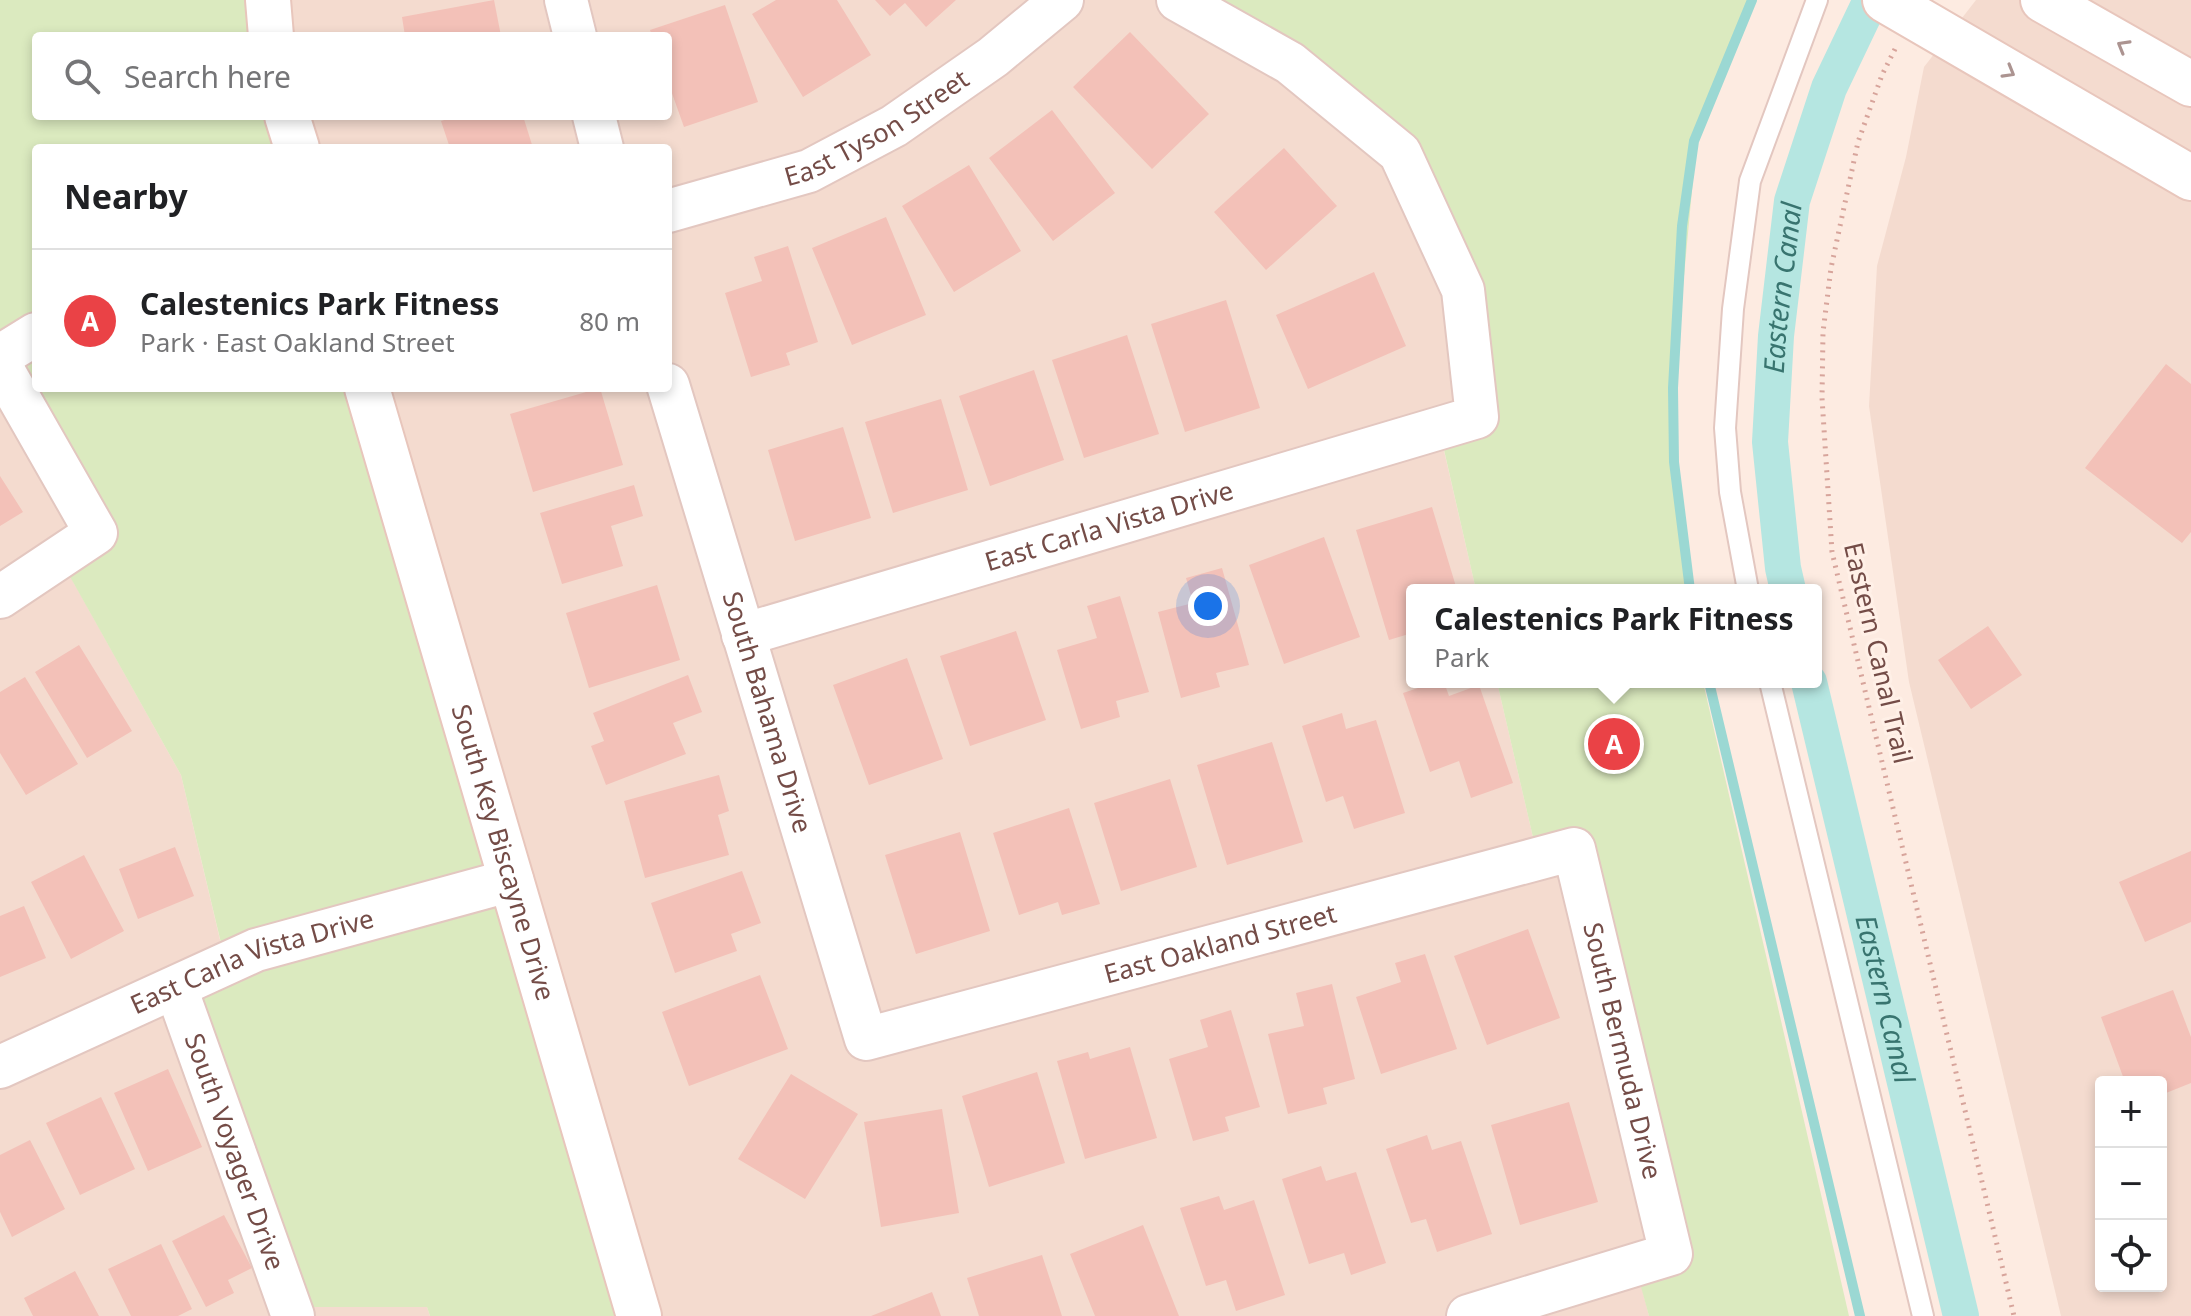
<!DOCTYPE html>
<html lang="en">
<head>
<meta charset="utf-8">
<style>
  :root { --surface:#fff; --page:#f6f6f6; --text:#202124; --muted:#757577; --line:#e0e0e0; --accent:#ea4246 }
  body { margin:0; font-family:"Noto Sans",sans-serif; background:var(--page); color:var(--text) }
  .controls { position:absolute; right:24px; bottom:24px; display:grid; overflow:hidden; border-radius:8px; box-shadow:0 4px 12px #0003 }
  .controls button { width:72px; height:72px; display:grid; place-items:center; padding:0; border:0; border-bottom:2px solid var(--line); background:var(--surface); color:var(--text); font:40px sans-serif }
  .you { position:absolute; left:1208px; top:606px; width:28px; height:28px; margin:-20px; border:6px solid #fff; border-radius:50%; background:#1a73e8; box-shadow:0 0 0 12px #1a73e833 }
  .badge { display:grid; place-items:center; width:52px; height:52px; border-radius:50%; background:var(--accent); color:#fff; font-size:26px; font-weight:700 }
  .pin { position:absolute; translate:-50% -50%; border:4px solid #fff; box-shadow:0 2px 8px #0006 }
  .popup { position:absolute; left:1406px; top:584px; width:416px; height:104px; box-sizing:border-box; display:grid; place-content:center; border-radius:8px; background:var(--surface); filter:drop-shadow(0 2px 6px #0005); font-size:26px; white-space:nowrap; color:var(--muted) }
  .popup b { font-size:30px; color:var(--text) }
  .popup::after { content:''; position:absolute; left:50%; top:100%; margin-left:-16px; border:16px solid transparent; border-top-color:var(--surface) }
  .list { margin:0; padding:0; list-style:none }
  h2 { display:flex; justify-content:space-between; align-items:center; height:104px; margin:0; padding:0 32px; font-size:34px }
  h2 small { font-size:26px; font-weight:400; color:var(--muted) }
  .list li { display:grid; grid-template-columns:52px 1fr auto; gap:24px; align-items:center; box-sizing:border-box; height:144px; padding:0 32px; border-top:2px solid var(--line) }
  .list b { display:block; font-size:30px; white-space:nowrap }
  .list p { margin:0; font-size:26px; white-space:nowrap; color:var(--muted) }
  .list em { font-size:26px; font-style:normal; color:var(--muted) }
  .icon { flex:none; width:44px; height:44px; fill:none; stroke:currentColor; stroke-width:2; stroke-linecap:round; stroke-linejoin:round }
  .map { position:relative; flex:none; width:2191px; height:1316px; overflow:hidden }
  .search { position:absolute; background:var(--surface); box-shadow:0 4px 12px #0003; left:32px; top:32px; width:640px; height:88px; display:flex; align-items:center; gap:20px; box-sizing:border-box; padding:0 28px; border-radius:8px; color:var(--muted); font-size:30px }
  .panel { position:absolute; background:var(--surface); box-shadow:0 4px 12px #0003; left:32px; top:144px; width:640px; height:248px; border-radius:8px }
  .map>svg:first-child { display:block }
</style>
</head>
<body>
<div class="map">
<svg width="2191" height="1316" viewBox="0 0 2191 1316">
  <rect width="100%" height="100%" fill="#fdebe1"/>
  <path fill="#f4dbcf" fill-rule="evenodd" d="M268 0H1178L1400 153 1463 290 1477 417 1439 429 1476 590H1412V682H1497L1538 859 1574 849 1671 1254 1636 1265 1649 1316H639L367 388H668V148H297L287 116H668V36H271Z
    M1976 0H2191V1316H2061L1909 682 1869 406 1877 266 1906 157 1924 67ZM2101 1082H2161V1286H2101Z
    M0 365 96 533 60 558 181 775 226 965 427 1307 430 1316H0Z"/>
  <path fill="#dbeabf" d="M0 0H268L271 36H36V116H287L297 148H36V388H367L639 1316H430L427 1307H290L176 988 226 964 181 775 59 557 95 533 0 365Z
    M1178 0H1757L1698 126 1670 426 1688 590H1476L1439 428 1477 417 1463 290 1400 154Z
    M1497 682H1703L1849 1316H1649L1635 1265 1671 1254 1574 850 1538 859Z"/>
  <g fill="none" stroke-linecap="round" stroke-linejoin="round">
    <path stroke="#9bd8d3" stroke-width="10" d="M1690 590 1674 462 1673 388 1682 226 1694 141 1752 0
      M1709 682 1860 1316"/>
    <g stroke="#b5e6e1" stroke-width="36">
      <path id="s1" d="M1788 590 1783 568 1770 442 1776 336 1792 201 1829 88 1871 0"/>
      <path id="s2" d="M1809 682 1961 1316"/>
    </g>
  </g>
  <path fill="#f3c1b8" d="M494 0 501 36H405L402 17Z
    M776 0H837L871 55 803 97 752 14Z
    M875 0H956L926 27 905 3 890 16Z
    M725 5 758 102 684 127 668 82V36H652L650 30Z
    M1130 32 1209 114 1152 169 1073 87Z
    M1052 110 1115 193 1053 241 989 158Z
    M458 116H523L533 148H450L441 121Z
    M1284 148 1337 206 1266 270 1214 212Z
    M969 165 1021 251 954 292 902 206Z
    M886 217 926 315 852 345 812 248Z
    M788 246 818 342 786 353 790 365 751 377 725 293 762 281 754 257Z
    M1374 272 1406 346 1308 389 1276 315Z
    M1226 300 1260 408 1185 432 1151 324Z
    M1127 335 1159 434 1084 458 1052 360Z
    M2166 364 2191 384V532L2182 543 2085 468Z
    M1034 370 1064 460 990 486 959 396Z
    M600 388 623 465 533 492 510 414Z
    M941 399 968 490 893 513 865 422Z
    M843 427 871 518 795 541 768 450Z
    M0 476 23 512 0 526Z
    M634 485 643 516 611 526 623 566 562 584 540 513Z
    M1432 507 1457 590H1412V633L1389 640 1356 530Z
    M1324 537 1360 637 1284 664 1249 565Z
    M1222 568 1249 665 1216 673 1220 687 1181 698 1158 612 1193 603 1186 578Z
    M657 585 680 660 589 688 566 613Z
    M1120 596 1149 692 1116 701 1120 717 1081 729 1057 650 1097 638 1087 606Z
    M1988 626 2022 675 1971 709 1938 660Z
    M1016 631 1046 720 970 746 940 656Z
    M79 645 132 731 87 758 35 672Z
    M907 658 943 759 869 785 833 685Z
    M688 675 702 712 673 723 686 754 606 785 591 746 604 741 593 713Z
    M25 677 78 764 26 795 0 753V692Z
    M1436 682H1444L1449 696 1479 685 1513 783 1471 798 1459 761 1430 772 1403 693Z
    M1342 713 1346 729 1376 720 1405 813 1354 829 1343 796 1326 802 1302 726Z
    M1272 742 1303 842 1227 865 1197 765Z
    M719 775 729 811 718 815 729 855 645 878 624 801Z
    M1170 779 1197 867 1121 891 1094 803Z
    M1069 808 1100 904 1062 915 1058 902 1019 915 993 833Z
    M960 832 990 931 916 954 885 855Z
    M175 847 194 896 138 919 119 869Z
    M2191 851V922L2145 942 2119 882Z
    M84 855 124 931 71 959 31 882Z
    M742 871 761 923 731 934 737 951 675 973 651 903Z
    M24 906 46 958 0 977V916Z
    M1528 929 1560 1018 1487 1045 1454 956Z
    M1425 954 1457 1049 1381 1074 1356 997 1401 982 1395 963Z
    M760 975 788 1049 689 1086 662 1012Z
    M1332 984 1355 1079 1323 1088 1327 1104 1288 1114 1268 1034 1304 1026 1296 993Z
    M2173 990 2191 1037V1083L2161 1095V1082H2125L2101 1017Z
    M1231 1010 1260 1107 1225 1117 1229 1131 1193 1141 1169 1059 1208 1047 1200 1020Z
    M1130 1047 1157 1138 1085 1159 1057 1061 1088 1052 1090 1059Z
    M168 1069 202 1147 148 1171 114 1093Z
    M1037 1072 1065 1163 989 1187 962 1096Z
    M791 1074 858 1114 805 1199 738 1159Z
    M101 1097 135 1169 80 1195 46 1123Z
    M1569 1102 1598 1202 1520 1225 1491 1125Z
    M942 1109 959 1213 881 1227 864 1122Z
    M1427 1135 1432 1150 1461 1141 1492 1234 1437 1252 1426 1219 1411 1223 1386 1149Z
    M30 1140 65 1209 12 1237 0 1212V1155Z
    M1321 1166 1326 1181 1356 1172 1386 1263 1351 1275 1344 1253 1309 1264 1282 1179Z
    M1219 1196 1224 1210 1254 1200 1285 1295 1236 1311 1226 1280 1206 1286 1180 1208Z
    M224 1215 252 1268 228 1280 234 1293 206 1307 172 1241Z
    M1143 1225 1179 1316H1095L1070 1254Z
    M161 1244 192 1309 178 1316H131L108 1269Z
    M1042 1255 1062 1316H979L967 1278Z
    M75 1271 99 1316H33L24 1298Z
    M932 1292 941 1316H871Z"/>
  <g fill="none" stroke-linecap="round" stroke-linejoin="round">
    <g stroke="#e3c7c0" stroke-width="24">
      <path id="lane" d="M1748 590 1730 492 1725 428 1733 309 1750 181 1817 0
        M1770 682 1923 1316"/>
    </g>
    <g stroke="#e3c7c0" stroke-width="46">
      <g id="street">
        <path d="M566 0 575 36"/>
        <path d="M594 116 602 148"/>
        <path id="s3" d="M668 211 809 171 894 126 993 57 1062 0"/>
        <path d="M0 356 36 334"/>
        <path d="M0 365 96 533 0 597"/>
        <path id="s4" d="M668 385 866 1039 1574 849 1671 1254 1468 1316"/>
        <path id="s5" d="M743 635 1477 417 1463 290 1400 153 1290 63 1178 0"/>
        <path id="s6" d="M176 988 293 1316"/>
        <path id="s7" d="M0 1067 256 950 512 880"/>
      </g>
    </g>
    <g stroke="#e8c6bc" stroke-width="48">
      <g id="secondary">
        <path d="M268 0 271 36"/>
        <path d="M1885 0 2191 178"/>
        <path d="M2043 0 2191 84"/>
        <path d="M287 116 297 148"/>
        <path id="s8" d="M367 388 639 1316"/>
      </g>
    </g>
    <path stroke="#d7a49b" stroke-width="5" stroke-dasharray="2 6" stroke-linecap="butt" d="M1895 49 1882 75 1858 142 1831 268 1823 332 1822 398 1832 552 2014 1316"/>
    <use href="#lane" stroke="#fff" stroke-width="20"/>
    <use href="#street" stroke="#fff" stroke-width="42"/>
    <use href="#secondary" stroke="#fff" stroke-width="44"/>
  </g>
  <defs><path id="oneway-chevron" d="M-2-3.5L2.5 0L-2 3.5" fill="none" stroke-width="1.6" stroke-linecap="round" stroke-linejoin="round" transform="scale(2)"/></defs>
  <g stroke="#ac9491">
    <use href="#oneway-chevron" transform="translate(2123 46) rotate(-150)"/>
    <use href="#oneway-chevron" transform="translate(2009 72) rotate(30)"/>
  </g>
  <g text-anchor="middle" stroke-width="6" stroke-linejoin="round" paint-order="stroke">
    <g font-size="26" fill="#744c47" stroke="#fff0e7">
      <text dy="9" stroke="none"><textPath href="#s3" startOffset="226">East Tyson Street</textPath></text>
      <text dy="9" stroke="none"><textPath href="#s5" startOffset="382">East Carla Vista Drive</textPath></text>
      <text transform="translate(1878 653) rotate(77)" y="9">Eastern Canal Trail</text>
      <text dy="9" stroke="none"><textPath href="#s4" startOffset="342">South Bahama Drive</textPath></text>
      <text dy="9" stroke="none"><textPath href="#s8" startOffset="484">South Key Biscayne Drive</textPath></text>
      <text dy="9" stroke="none"><textPath href="#s4" startOffset="1050">East Oakland Street</textPath></text>
      <text dy="9" stroke="none"><textPath href="#s7" startOffset="274">East Carla Vista Drive</textPath></text>
      <text dy="9" stroke="none"><textPath href="#s4" startOffset="1624">South Bermuda Drive</textPath></text>
      <text dy="9" stroke="none"><textPath href="#s6" startOffset="174">South Voyager Drive</textPath></text>
    </g>
    <g font-size="28" font-style="italic" fill="#38746f" stroke="#fff0e7">
      <text dy="10" stroke="none"><textPath href="#s1" startOffset="304">Eastern Canal</textPath></text>
      <text dy="10" stroke="none"><textPath href="#s2" startOffset="326">Eastern Canal</textPath></text>
    </g>
  </g>
</svg>
<div class="controls">
<button>+</button>
<button>−</button>
<button><svg class="icon" aria-label="locate" viewBox="0 0 24 24"><circle cx="12" cy="12" r="6"/><path d="M12 2v4M12 18v4M2 12h4M18 12h4"/></svg></button>
</div>
<div class="you"></div>
<div class="pin badge" style="left:1614px;top:744px">A</div>
<div class="popup"><b>Calestenics Park Fitness</b>Park</div>
<div class="search"><svg class="icon" aria-label="search" viewBox="0 0 24 24"><circle cx="10" cy="10" r="6"/><path d="M15 15l6 6"/></svg>Search here</div>
<section class="panel">
<h2>Nearby<small></small></h2>
<ul class="list">
<li><span class="badge">A</span><div><b>Calestenics Park Fitness</b><p>Park · East Oakland Street</p></div><em>80 m</em></li>
</ul>
</section>
</div>
</body>
</html>
